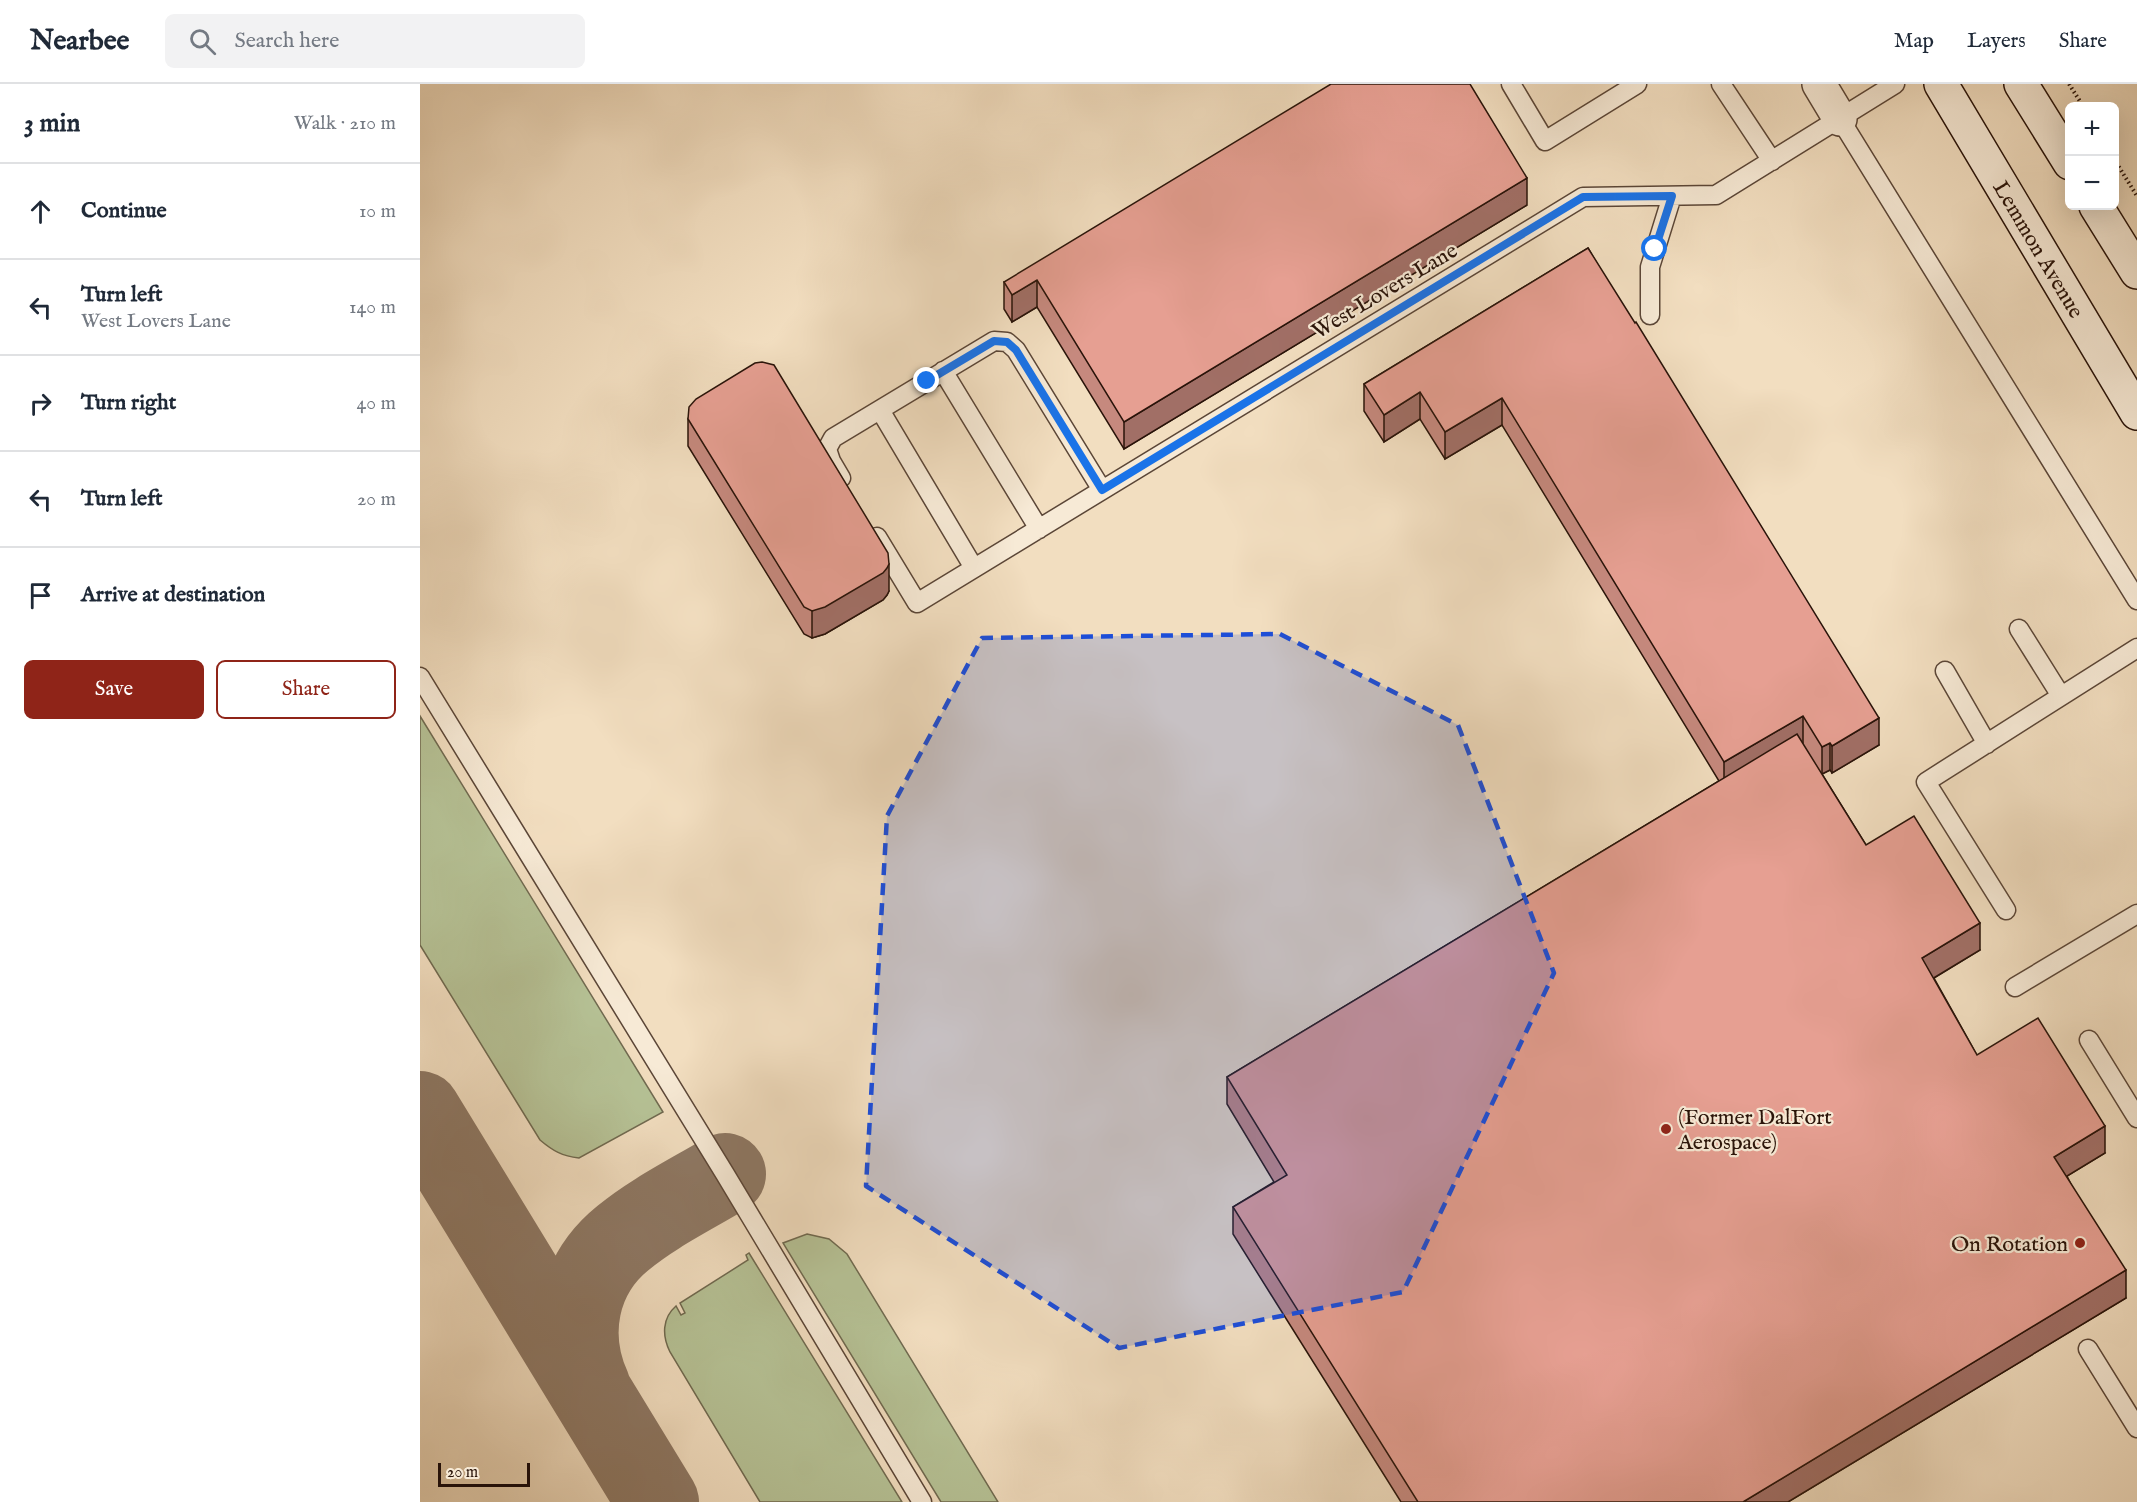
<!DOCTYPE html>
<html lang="en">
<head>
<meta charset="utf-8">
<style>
  :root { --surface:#fff; --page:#f2f2f3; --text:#1f2937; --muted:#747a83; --line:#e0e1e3; --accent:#8f2418 }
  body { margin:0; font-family:"IM FELL English",serif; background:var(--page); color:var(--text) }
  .controls { position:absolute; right:18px; top:18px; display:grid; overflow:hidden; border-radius:9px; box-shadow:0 6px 24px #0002 }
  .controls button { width:54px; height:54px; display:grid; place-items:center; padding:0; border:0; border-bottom:2px solid var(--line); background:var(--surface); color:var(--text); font:30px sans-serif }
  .scale { position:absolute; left:18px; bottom:15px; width:92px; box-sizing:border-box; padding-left:6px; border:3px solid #291309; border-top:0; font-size:16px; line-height:21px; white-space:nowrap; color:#291309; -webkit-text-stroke:4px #f7ead6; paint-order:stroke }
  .stop { position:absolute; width:18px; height:18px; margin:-14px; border:4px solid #1a73e8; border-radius:50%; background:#fff }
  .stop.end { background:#1a73e8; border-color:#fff; box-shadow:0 2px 6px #0008 }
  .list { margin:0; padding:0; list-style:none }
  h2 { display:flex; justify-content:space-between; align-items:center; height:78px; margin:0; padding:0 24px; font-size:26px }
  h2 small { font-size:20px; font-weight:400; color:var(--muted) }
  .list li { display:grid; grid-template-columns:39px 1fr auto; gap:18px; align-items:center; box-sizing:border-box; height:96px; padding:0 24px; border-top:2px solid var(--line) }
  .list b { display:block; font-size:22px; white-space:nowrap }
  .list p { margin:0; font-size:20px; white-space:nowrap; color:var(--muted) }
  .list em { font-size:20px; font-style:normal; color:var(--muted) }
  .actions { display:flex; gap:12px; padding:18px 24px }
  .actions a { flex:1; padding:14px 0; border:2px solid var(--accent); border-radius:9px; text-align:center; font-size:21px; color:var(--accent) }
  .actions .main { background:var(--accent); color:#fff }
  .icon { flex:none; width:33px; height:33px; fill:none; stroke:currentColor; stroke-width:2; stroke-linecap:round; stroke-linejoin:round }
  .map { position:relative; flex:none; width:1717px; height:1418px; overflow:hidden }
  header { display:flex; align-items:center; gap:36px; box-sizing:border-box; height:84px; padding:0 30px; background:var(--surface); border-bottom:2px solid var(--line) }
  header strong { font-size:28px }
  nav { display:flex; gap:33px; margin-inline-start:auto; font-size:21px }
  .search { width:420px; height:54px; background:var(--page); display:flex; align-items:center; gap:15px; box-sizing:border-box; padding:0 21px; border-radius:9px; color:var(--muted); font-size:22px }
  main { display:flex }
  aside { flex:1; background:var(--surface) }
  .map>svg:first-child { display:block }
</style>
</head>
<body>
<header>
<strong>Nearbee</strong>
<div class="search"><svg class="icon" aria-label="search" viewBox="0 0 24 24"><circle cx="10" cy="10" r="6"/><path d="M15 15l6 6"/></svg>Search here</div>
<nav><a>Map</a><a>Layers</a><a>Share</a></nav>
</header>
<main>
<aside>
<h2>3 min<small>Walk · 210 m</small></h2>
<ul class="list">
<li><svg class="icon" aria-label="ahead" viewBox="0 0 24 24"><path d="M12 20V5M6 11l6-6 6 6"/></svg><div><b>Continue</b></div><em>10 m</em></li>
<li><svg class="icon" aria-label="left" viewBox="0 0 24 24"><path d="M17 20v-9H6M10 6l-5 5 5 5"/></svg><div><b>Turn left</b><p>West Lovers Lane</p></div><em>140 m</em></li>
<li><svg class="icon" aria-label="right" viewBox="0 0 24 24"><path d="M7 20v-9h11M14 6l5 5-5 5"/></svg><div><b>Turn right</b></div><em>40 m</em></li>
<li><svg class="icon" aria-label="left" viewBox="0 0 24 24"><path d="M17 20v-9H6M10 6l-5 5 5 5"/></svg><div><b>Turn left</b></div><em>20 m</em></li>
<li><svg class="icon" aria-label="arrive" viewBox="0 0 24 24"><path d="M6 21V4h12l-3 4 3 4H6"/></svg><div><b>Arrive at destination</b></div></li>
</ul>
<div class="actions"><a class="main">Save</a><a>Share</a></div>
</aside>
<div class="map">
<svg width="1717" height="1418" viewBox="0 0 1717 1418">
  <rect width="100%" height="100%" fill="#f2dec0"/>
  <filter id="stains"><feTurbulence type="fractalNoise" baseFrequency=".00333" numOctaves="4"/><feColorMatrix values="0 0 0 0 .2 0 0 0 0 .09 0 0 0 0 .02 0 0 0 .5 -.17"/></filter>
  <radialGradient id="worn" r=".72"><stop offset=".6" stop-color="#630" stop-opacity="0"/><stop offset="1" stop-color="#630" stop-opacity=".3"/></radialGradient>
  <path fill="#b6c296" stroke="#706a50" stroke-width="1.5" d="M0 632 243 1028 159 1074C142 1072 133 1067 120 1056L0 861Z
    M387 1150 409 1155 427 1170 578 1418H521L363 1159Z
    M329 1169 482 1418H340L250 1268C242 1252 242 1234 256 1222L261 1231 265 1229 260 1219 328 1176 326 1171Z"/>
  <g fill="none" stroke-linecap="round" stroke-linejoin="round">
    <path stroke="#8e7864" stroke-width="82" d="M0 1028 238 1418
      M170 1304C146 1251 157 1191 203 1154 233 1129 272 1110 305 1090"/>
    <g stroke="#5b4637" stroke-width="21">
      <path id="service" d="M1091 0 1125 57 1217 0
        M1301 0 1352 77
        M1420 35 1717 516
        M1230 231V183L1252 112
        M523 287 619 445
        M460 326 554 484
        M421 394 411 377 407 365 413 354 574 257 587 258 596 266 682 406
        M457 453 497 519 1163 113 1296 111 1475 0
        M1599 545 1641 612
        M1525 587 1567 660
        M0 593 305 1090 502 1418
        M1586 826 1506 698 1717 564
        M1595 903 1717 830
        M1669 956 1717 1034
        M1668 1265 1717 1344"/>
    </g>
    <g stroke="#5b4637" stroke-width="36">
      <path id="minor" d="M1399 0 1420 35"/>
    </g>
    <g stroke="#291309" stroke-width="36">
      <g id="secondary">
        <path id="s1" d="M1521 0 1717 329"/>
        <path d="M1601 0 1650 79"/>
        <path d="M1676 122 1717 188"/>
      </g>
    </g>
    <path stroke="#291309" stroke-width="4" stroke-dasharray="1.5 3" stroke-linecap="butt" d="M1649 0 1663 22
      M1694 75 1717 112"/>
    <use href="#service" stroke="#f7ead6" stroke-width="18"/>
    <use href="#minor" stroke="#f7ead6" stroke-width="33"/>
    <use href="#secondary" stroke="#f7ead6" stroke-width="33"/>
  </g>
  <path fill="#c6897e" stroke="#291309" stroke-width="1.5" d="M1107 121 704 365 617 223 592 238 584 225V198Z
    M1168 164 1459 661 1412 689 1410 686 1402 690 1446 761 1560 866 1514 894 1557 971 1685 1069 1647 1092 1706 1214 1368 1418H981L813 1150V1123L854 1098 807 1020V993L1299 697 1082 341 1025 375 1000 335 964 358 944 327V300Z
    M268 335 469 507 467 511 463 516 405 550 392 554 384 550 268 362Z"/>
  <path fill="#a16f66" stroke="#291309" stroke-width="1.5" d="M1107 94V121L704 365V338Z
    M617 196V223L592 238V211Z
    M1000 308V335L964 358V331Z
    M1082 314V341L1025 375V348Z
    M469 480V507L467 511 463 516 405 550 392 554V527Z
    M1383 632V659L1304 705V678Z
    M1459 634V661L1412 689V662Z
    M1410 659V686L1402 690V663Z
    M1560 839V866L1502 901V874Z
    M1685 1042V1069L1634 1100V1073Z
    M1706 1186V1214L1368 1418H1323Z"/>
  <path fill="#e69f92" stroke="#291309" stroke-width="1.5" d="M911 0H1050L1107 94 704 338 617 196 592 211 584 198Z
    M1168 164 1215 239 1216 238 1459 634 1412 662 1410 659 1402 663 1383 632 1304 678 1082 314 1025 348 1000 308 964 331 944 300Z
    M342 278 354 281 468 469 469 480 467 484 463 489 405 523 392 527 384 523 268 335 269 323 276 315 335 279Z
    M1377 650 1446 761 1494 732 1560 839 1502 874 1557 971 1618 934 1685 1042 1634 1073 1706 1186 1323 1418H998L813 1123 867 1091 807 993Z"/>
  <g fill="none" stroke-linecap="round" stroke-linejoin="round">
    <path stroke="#1a73e8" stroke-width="8" d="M507 297 574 257 587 258 596 266 682 406 1163 113 1252 112 1235 165"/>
  </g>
  <path fill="#1d4ed8" fill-opacity="0.2" stroke="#1d4ed8" stroke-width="4.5" stroke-dasharray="12 8" stroke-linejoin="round" d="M860 550 1038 641 1134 889 983 1208 699 1264 446 1102 467 732 562 554Z"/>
  <g fill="#8f2418" stroke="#f7ead6" stroke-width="2">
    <circle cx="1246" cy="1045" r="6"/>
    <circle cx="1660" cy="1159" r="6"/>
  </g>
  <g text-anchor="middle" stroke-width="4.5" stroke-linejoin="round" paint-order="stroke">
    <g font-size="22" fill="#291309" stroke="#f7ead6">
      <text dy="8" stroke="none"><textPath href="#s1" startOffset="192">Lemmon Avenue</textPath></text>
      <text transform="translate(964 206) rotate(-31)" y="8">West Lovers Lane</text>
    </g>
    <g font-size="22" fill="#291309" stroke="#f7ead6" text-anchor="start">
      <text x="1258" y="1040">(Former DalFort<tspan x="1258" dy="25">Aerospace)</tspan></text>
      <text x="1648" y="1167" text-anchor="end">On Rotation</text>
    </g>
  </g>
  <rect width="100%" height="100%" filter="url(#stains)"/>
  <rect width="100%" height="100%" fill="url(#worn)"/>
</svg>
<div class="controls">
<button>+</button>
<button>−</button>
</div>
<div class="scale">20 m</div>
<div class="stop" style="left:1235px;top:165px"></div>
<div class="stop end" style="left:507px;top:297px"></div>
</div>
</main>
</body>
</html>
